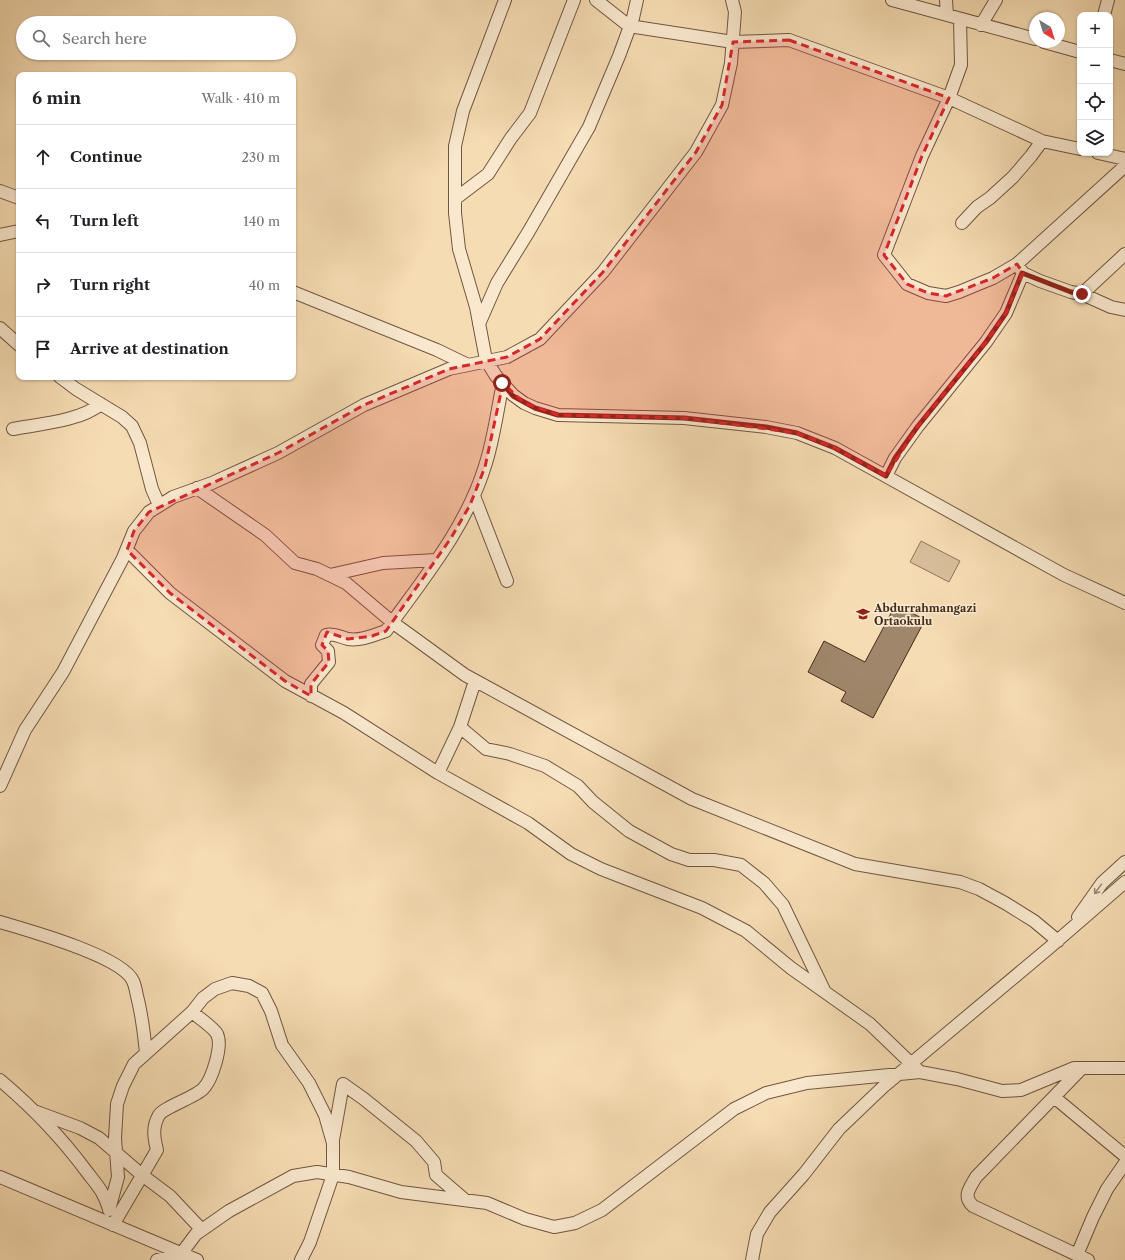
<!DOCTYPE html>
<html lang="en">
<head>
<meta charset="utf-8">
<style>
  :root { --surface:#fff; --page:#f2f2f2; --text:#202124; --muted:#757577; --line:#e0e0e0 }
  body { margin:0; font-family:"Libre Caslon Text",serif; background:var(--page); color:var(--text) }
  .controls { position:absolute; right:12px; top:12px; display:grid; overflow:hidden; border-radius:8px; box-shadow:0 1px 3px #0004 }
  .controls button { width:36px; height:36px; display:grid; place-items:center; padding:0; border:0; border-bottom:1px solid var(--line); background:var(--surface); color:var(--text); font:20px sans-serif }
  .compass { position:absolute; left:1029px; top:12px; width:36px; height:36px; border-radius:50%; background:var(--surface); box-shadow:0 1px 3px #0004; rotate:142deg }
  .stop { position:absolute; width:12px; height:12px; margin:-9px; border:3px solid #8f2418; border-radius:50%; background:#fff }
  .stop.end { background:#8f2418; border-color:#fff; box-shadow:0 1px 4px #0008 }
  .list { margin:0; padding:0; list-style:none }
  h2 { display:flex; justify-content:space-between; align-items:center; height:52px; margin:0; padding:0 16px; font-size:17px }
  h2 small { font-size:13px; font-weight:400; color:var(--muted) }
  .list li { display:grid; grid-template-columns:26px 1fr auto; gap:12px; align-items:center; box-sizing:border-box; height:64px; padding:0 16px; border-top:1px solid var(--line) }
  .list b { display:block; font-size:15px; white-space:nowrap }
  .list em { font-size:13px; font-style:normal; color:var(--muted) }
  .icon { flex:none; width:22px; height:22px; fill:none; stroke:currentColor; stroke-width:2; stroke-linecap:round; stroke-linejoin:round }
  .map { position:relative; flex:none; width:1125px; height:1260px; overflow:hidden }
  .search { position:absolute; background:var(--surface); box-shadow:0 1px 3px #0004; left:16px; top:16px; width:280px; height:44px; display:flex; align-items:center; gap:10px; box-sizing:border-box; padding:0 14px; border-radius:22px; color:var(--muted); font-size:15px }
  .panel { position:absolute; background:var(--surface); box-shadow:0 1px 3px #0004; left:16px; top:72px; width:280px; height:308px; border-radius:8px }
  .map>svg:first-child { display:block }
</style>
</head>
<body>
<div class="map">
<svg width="1125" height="1260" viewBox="0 0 1125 1260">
  <rect width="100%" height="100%" fill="#f6dcb3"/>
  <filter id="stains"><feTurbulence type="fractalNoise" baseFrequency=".005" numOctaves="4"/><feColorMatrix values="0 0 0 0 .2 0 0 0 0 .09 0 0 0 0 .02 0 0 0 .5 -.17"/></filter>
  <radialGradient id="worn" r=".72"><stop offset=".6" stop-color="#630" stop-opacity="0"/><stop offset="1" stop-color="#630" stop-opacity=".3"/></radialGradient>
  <path fill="#d8be9a" stroke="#8e745c" d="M921 541 960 561 949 582 910 562Z"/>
  <path fill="#a0876b" stroke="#432b1d" d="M896 604 925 620 873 718 841 701 846 692 808 672 824 641 865 662Z"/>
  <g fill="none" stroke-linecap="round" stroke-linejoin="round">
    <g stroke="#705742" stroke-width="14">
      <path id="minor" d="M505 0 463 111 455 146V213L459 249 476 307 486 360 496 376 513 395 524 403 535 408 558 415 684 418 766 427 797 433 835 448 1064 575 1125 603
        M596 0 629 26 733 42 789 40 949 98 1042 141 1080 149
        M892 0 1035 39
        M946 0 947 15
        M1104 15 1108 0
        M960 19 961 65 949 98 922 156 884 255 907 284 928 293 946 296 959 292 993 278 1017 264 1125 166
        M981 25 996 0
        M1044 42 1080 52
        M1110 60 1125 64
        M1098 153 1125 159
        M0 191 19 198
        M455 199 488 174 511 138 530 113 574 0
        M962 223 977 207 990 198 1013 177 1031 156 1042 141
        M0 235 19 231
        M1019 267 1023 273 1040 281 1071 292 1082 294 1111 307 1125 310
        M293 292 437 350 468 365
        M1082 294 1125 254
        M479 324 497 283 529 231 589 127 619 56 633 18 637 0
        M0 328 19 345
        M60 377 76 389 122 417 132 426 140 443 152 489 159 505
        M13 429C40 424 80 421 101 404
        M886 476 895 458 918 426 986 342 1006 313 1023 273
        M197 488 265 535 295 563 317 569 346 583 392 622 465 675 692 799 855 864 960 882 979 889 1005 903 1034 921 1058 941
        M474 496 507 581
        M127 550 170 593 285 681 344 713 438 773 528 823 571 854 601 869 702 908 746 931 791 968 870 1024 920 1072
        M330 575 383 563 436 560
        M311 696V684L329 662 328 651 322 645 326 635C334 633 340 637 348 639 361 641 374 635 386 631 423 579 466 528 485 466 494 439 497 411 503 383
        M460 727 486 749 510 754 545 766 578 786 593 802 629 831 671 854 689 860H714L741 865 764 883 783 905 824 990
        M438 773 460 727 475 681
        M0 786 25 730 63 672 123 558 134 531 149 512 173 497 212 483 278 453 364 405 449 369 507 357 540 339 603 272 696 152 722 105 731 63 735 12 732 0
        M1078 917 1102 883 1125 862
        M0 922C27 930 122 956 133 981 135 985 136 991 137 996 142 1015 144 1033 146 1053
        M1082 1068 976 1177C970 1188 962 1196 973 1206L1088 1260
        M0 1080C32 1107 62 1138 87 1172 97 1185 104 1192 109 1209
        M1054 1097 1125 1156
        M34 1111 80 1128 99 1138 142 1175 170 1196 202 1230
        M333 1140 343 1084 364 1099 416 1141 434 1162 436 1175 465 1200
        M0 1177 197 1260
        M109 1210 118 1177 115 1138 117 1104 123 1086 134 1064 192 1012 203 998 215 989 232 983 249 986 262 993 271 1011 282 1045 309 1083 325 1115 333 1143V1175L310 1242 301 1260
        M113 1225 157 1150C154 1138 152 1127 159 1115 163 1108 195 1097 203 1089 212 1080 223 1046 217 1034 214 1028 198 1017 192 1012
        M1077 1255 1093 1217 1107 1189 1125 1163
        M157 1260 181 1254 196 1234 229 1211 293 1176 317 1172 349 1177 401 1192 487 1203 525 1219 554 1227 575 1223 602 1210 734 1109 766 1093 807 1083 920 1072 957 1079 1002 1091 1021 1090 1074 1068H1125
        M752 1260 757 1234 770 1212 804 1174 839 1129 883 1087 1049 948 1125 882"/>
    </g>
    <use href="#minor" stroke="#f9e8ce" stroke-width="12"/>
  </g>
  <defs><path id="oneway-shaft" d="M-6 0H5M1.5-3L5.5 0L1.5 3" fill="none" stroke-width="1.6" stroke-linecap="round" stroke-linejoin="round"/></defs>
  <use stroke="#9e8a76" href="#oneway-shaft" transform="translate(1098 889) rotate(126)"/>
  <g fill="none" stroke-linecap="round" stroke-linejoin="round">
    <path stroke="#8f2418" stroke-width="5" d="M502 383 513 396 535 408 558 415 684 418 766 427 797 433 835 448 886 476 895 458 918 426 986 342 1006 313 1022 273 1071 292 1082 294"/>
  </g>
  <path fill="#d62828" fill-opacity="0.2" stroke="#d62828" stroke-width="3" stroke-dasharray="8 5" stroke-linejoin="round" d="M789 40 949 98 922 156 884 255 907 284 928 293 946 296 993 278 1017 264 1023 273 1006 313 986 342 918 426 886 476 835 448 797 433 684 418 558 415 524 403 503 383 485 467 470 505 451 538 386 631 372 636 348 639 327 632 322 645 328 651 329 662 311 684V696L285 681 170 593 127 550 134 531 149 512 278 453 364 405 449 369 507 357 540 339 603 272 696 152 722 105 733 42Z"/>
  <defs>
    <g id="school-bare" transform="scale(1.08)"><path d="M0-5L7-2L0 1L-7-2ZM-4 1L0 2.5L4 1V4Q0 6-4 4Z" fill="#8f2418" stroke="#f9e8ce" stroke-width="2.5" paint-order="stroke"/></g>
  </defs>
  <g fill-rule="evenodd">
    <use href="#school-bare" x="863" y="614"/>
  </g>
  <g text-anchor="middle" stroke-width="3.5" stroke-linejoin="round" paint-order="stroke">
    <g font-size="11" font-weight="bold" fill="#432b1d" stroke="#f9e8ce" text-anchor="start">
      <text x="874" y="612">Abdurrahmangazi<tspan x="874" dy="13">Ortaokulu</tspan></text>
    </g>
  </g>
  <rect width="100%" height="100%" filter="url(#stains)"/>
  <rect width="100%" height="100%" fill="url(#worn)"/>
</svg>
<div class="controls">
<button>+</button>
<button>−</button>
<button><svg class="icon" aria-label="locate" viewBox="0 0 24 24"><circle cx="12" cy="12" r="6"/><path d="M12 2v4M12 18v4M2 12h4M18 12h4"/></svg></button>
<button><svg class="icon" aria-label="layers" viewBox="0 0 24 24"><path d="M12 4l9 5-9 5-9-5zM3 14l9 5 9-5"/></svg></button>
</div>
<svg class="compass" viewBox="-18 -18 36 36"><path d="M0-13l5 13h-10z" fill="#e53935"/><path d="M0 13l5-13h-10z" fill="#757577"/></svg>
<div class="stop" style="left:502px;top:383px"></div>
<div class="stop end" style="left:1082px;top:294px"></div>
<div class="search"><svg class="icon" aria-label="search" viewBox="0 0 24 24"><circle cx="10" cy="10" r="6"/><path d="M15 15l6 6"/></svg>Search here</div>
<section class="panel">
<h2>6 min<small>Walk · 410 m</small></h2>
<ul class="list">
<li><svg class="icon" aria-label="ahead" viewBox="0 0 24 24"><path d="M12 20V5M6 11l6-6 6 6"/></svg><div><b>Continue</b></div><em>230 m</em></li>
<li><svg class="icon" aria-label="left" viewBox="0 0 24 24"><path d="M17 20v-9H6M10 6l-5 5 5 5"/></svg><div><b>Turn left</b></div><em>140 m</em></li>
<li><svg class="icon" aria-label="right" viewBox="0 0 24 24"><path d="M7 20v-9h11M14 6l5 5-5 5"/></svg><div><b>Turn right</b></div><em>40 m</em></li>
<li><svg class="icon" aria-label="arrive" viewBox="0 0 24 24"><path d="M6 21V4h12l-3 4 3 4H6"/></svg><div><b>Arrive at destination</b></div></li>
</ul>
</section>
</div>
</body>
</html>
